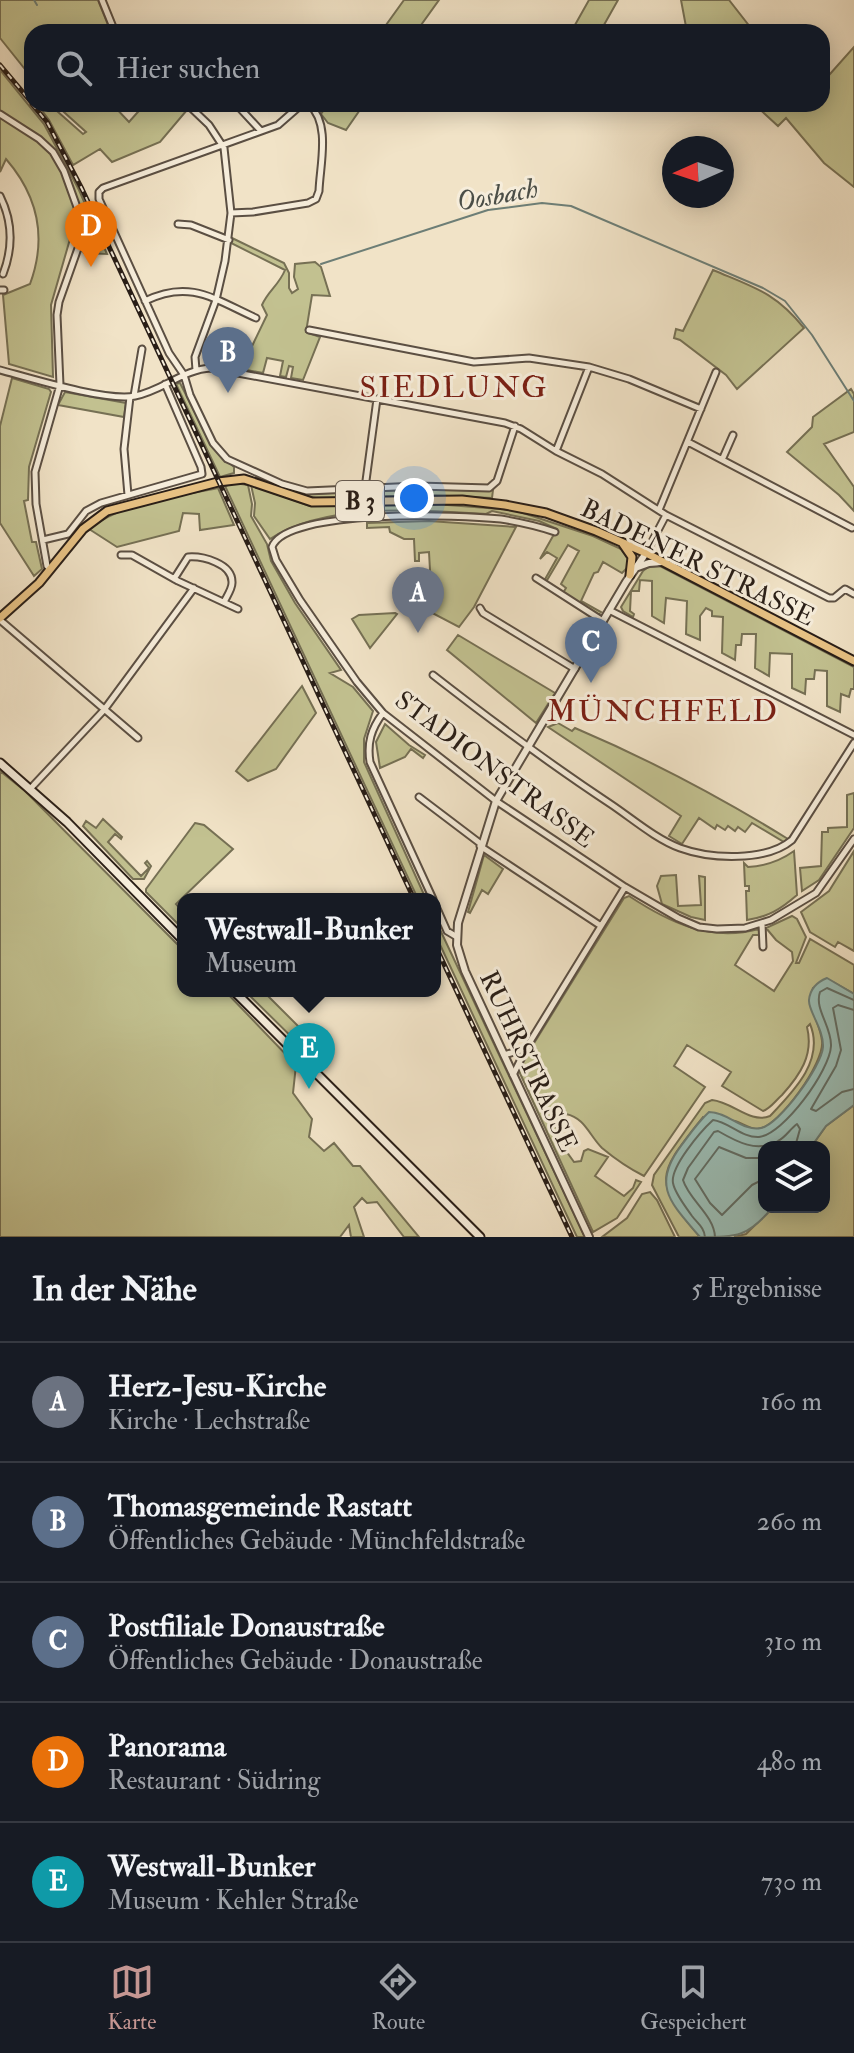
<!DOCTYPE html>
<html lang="de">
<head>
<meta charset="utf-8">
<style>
  :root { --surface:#171b24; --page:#242831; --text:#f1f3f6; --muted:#9ea1a6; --line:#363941; --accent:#c59692 }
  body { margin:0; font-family:"IM FELL Double Pica",serif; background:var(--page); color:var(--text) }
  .controls { position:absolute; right:24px; bottom:24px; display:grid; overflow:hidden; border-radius:16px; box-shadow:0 4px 20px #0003 }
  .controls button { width:72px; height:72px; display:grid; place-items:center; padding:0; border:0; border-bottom:2px solid var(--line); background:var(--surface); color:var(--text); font:40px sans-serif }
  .compass { position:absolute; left:662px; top:136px; width:72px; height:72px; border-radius:50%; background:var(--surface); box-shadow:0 4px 20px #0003; rotate:267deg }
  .you { position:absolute; left:414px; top:498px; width:28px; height:28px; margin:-20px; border:6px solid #fff; border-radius:50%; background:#1a73e8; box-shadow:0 0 0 12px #1a73e833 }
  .badge { display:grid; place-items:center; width:52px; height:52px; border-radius:50%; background:var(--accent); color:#fff; font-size:26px; font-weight:700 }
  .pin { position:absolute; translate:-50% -66px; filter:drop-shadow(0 2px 4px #0008) }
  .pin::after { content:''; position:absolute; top:42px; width:28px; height:24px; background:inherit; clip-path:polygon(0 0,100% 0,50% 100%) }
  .popup { position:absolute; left:177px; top:893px; width:264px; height:104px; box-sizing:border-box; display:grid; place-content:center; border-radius:16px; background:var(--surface); filter:drop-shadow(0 2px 6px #0005); font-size:26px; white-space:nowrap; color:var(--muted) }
  .popup b { font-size:30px; color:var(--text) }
  .popup::after { content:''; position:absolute; left:50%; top:100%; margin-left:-16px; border:16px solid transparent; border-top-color:var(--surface) }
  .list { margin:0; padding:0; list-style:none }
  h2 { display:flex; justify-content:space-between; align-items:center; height:104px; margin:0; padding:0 32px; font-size:34px }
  h2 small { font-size:26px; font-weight:400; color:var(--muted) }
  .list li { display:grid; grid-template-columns:52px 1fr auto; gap:24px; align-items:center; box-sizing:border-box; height:120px; padding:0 32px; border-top:2px solid var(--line) }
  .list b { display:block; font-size:30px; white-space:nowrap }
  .list p { margin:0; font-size:26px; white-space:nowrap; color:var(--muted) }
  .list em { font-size:26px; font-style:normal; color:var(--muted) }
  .icon { flex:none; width:44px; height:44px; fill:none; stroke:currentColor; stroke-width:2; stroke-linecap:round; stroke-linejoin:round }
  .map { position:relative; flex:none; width:854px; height:1237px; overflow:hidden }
  .search { position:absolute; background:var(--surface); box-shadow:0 4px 20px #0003; left:24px; right:24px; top:24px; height:88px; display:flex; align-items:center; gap:20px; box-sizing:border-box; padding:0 28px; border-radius:24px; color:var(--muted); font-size:30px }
  .sheet { height:704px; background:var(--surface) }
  nav { display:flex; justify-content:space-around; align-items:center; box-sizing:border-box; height:112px; border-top:2px solid var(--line); background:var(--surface); font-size:22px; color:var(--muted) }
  nav a { display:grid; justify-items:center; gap:4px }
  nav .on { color:var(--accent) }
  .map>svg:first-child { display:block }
</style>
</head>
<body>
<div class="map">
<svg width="854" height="1237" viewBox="0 0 854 1237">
  <rect width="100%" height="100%" fill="#f1e3c7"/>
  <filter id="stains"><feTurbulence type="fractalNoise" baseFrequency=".0025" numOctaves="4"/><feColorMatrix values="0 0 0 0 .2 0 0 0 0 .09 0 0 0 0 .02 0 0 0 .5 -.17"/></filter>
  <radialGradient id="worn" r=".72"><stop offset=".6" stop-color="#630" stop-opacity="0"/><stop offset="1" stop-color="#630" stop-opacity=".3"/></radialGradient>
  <path fill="#c2c190" stroke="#767054" stroke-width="2" d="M0 0H98L111 32H32V78L0 38Z
    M404 0H439L416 32H381Z
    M589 0H618L600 32H571Z
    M681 0H729L754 32H687Z
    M854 47V187L824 163 786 118 778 126 754 104H822V83Z
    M0 70 44 124 79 190 107 254 84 253 72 232 51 305 53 377 9 364 3 295 30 284C47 238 38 196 6 159L0 172Z
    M37 104H49L83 134 86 132 55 104H112L129 122 145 104H181L187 110 160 142 112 162 100 149 73 165 49 120Z
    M328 104H364L346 130 328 123 321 114Z
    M232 238 284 263 289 273V288L292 293 298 289 294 277 295 264 315 262 321 267 330 296 312 295 306 332 320 337 303 380 291 378 293 367 289 366 286 377 280 376 283 361 267 358 263 373 241 369 267 315 262 305C268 291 279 285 285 270L231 243Z
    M713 270C753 287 775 292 804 328L737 389 726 375 680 340 674 338 676 329 683 331Z
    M12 378 49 389 51 392 29 467 28 500 24 501 32 542H36L42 569 34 576 0 523V426Z
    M180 383 213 448 234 467V473L220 477 176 384Z
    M851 389 854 394V432L824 444 854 487V511L839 495 787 452 812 427 813 417Z
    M65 392 126 403 124 417 58 405Z
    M256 477 308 494 428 489 493 490 492 498 428 495 320 499 294 493Z
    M234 483 248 485 252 504 251 516 267 544 271 561 295 603 341 670 330 673 353 687 373 711 364 739V762L426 899H418L225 486Z
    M251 485 310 506 421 503 514 510 593 536 621 549 629 559 628 567 622 573 603 562 598 572 594 573 581 601 601 612 598 614 563 593 566 588 561 584 579 551 568 545 546 582 544 581 557 558 547 552 540 559 557 529 539 521 492 511 486 514C422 510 325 502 270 539L254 516 255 503Z
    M218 488 234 525 200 530 199 514 183 513 179 531 117 547 89 529C123 502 175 497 218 488Z
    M429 521 516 527 474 607 459 627 415 604 405 592V590L431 588 429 552 419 553V561H415L414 539H404L390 532 389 527 367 528V523Z
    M660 566 854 667V689H851L849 697 841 694 840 712 827 706V671L815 670 814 679H806L805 694 792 688V654L770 653 769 676 755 668 756 634H742L741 645H736L735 660 722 653 723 617 712 616V611L706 608 700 616V640L686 634 687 601 666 598 664 623 652 616V581L640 580 639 591H631L630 611 634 614 633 617 623 611 621 607 643 571 648 567Z
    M395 613 397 614 370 648 352 619 359 615Z
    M458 635 555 693 536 723 447 650Z
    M302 686 316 713 276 769 248 781 236 771Z
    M558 723 572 731 575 728C648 759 720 797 788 839L784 842 752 823 745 832 738 827 735 831 728 826 725 830 717 825 715 829 699 818 682 844 669 836 681 816 548 727Z
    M385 724 409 745 425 755 423 758 411 749 405 757 380 768 376 742Z
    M0 771 25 791 183 950V991H225L296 1065 293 1093 312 1119 309 1137 324 1151 334 1143 353 1166H360L419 1237H404L377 1202 367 1203 362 1198 354 1207 364 1237H351L349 1225 340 1237H0Z
    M854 793V828L819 880 802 891 800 868 821 866 822 832H828V828L847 827V795Z
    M103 819 122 837 121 839 115 834 108 842 141 876 149 868 145 863 147 861 151 866 144 879H133L83 826 86 821 96 828Z
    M195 823 204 825 233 849 176 904 183 912V929L146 892V889Z
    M794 851 797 895C781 909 768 917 747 920L746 891H749V886H745L744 863 748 867C766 866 780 861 794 851Z
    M854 851V951L838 942 835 947 810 932 801 912 829 891Z
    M484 855 503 869 488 894 482 890 470 913 468 912Z
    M676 875 678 906 701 905 699 876 705 877V920L691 917 662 904 657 886 661 876Z
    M629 896C670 923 710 942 759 929V935H753L735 965 774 991 793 961 792 952 776 940 766 928 792 916 797 919 806 937 796 963H799L810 939 854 965V994L833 982 813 988C806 1009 820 1021 822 1041 825 1062 779 1127 758 1129 750 1129 742 1123 735 1121 724 1119 714 1119 703 1117 659 1173 650 1179 700 1237H679L652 1185 654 1175 705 1103 712 1100C733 1102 750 1124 770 1116 794 1091 825 1060 810 1024L807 1027C814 1055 800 1075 782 1095 775 1101 771 1108 763 1111L722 1086 731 1072 687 1045 674 1066 705 1087 644 1176C630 1169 614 1158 602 1148 589 1135 585 1118 566 1114L558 1119 552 1116 564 1148 574 1162 581 1161 584 1151 588 1149 608 1157 595 1176 624 1196 633 1188 636 1180 641 1182 617 1218 593 1232 518 1069 624 898Z
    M435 919 585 1237H577L435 934Z
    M245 991H263L325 1053 317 1062Z
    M854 1105V1237H734L746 1234 773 1207H824V1147H811L826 1126Z
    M650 1192 657 1200 675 1237H602L627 1218 642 1194Z"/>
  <path fill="#9bbeb6" stroke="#6d7e76" stroke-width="2" d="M827 978 854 994V1105L826 1126 811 1147H764V1207H773C748 1237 738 1237 700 1237 671 1203 651 1186 681 1146 690 1134 698 1122 709 1112 728 1112 743 1132 761 1128 779 1125 822 1066 823 1047 824 1029 808 1011 809 1000 810 989 817 982 827 978Z"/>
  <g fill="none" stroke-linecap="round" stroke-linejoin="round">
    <path stroke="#626e66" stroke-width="2" d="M854 1010 838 1005 833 1008 841 1050 836 1066 811 1109 816 1111 842 1092 854 1089
      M764 1158H746L719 1147 695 1179 710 1203 722 1215 752 1185 764 1179
      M705 1237C704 1227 698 1224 692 1216 686 1207 675 1194 673 1183 670 1167 701 1131 713 1120 729 1122 742 1138 759 1137 784 1134 830 1070 831 1046 832 1027 814 1009 820 992L827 988 854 1000
      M715 1237C714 1215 689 1200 683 1180L688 1168 714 1132 718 1131C737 1142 757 1153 778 1141 786 1137 790 1129 797 1124L800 1129 795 1147"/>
    <path stroke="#6d7e76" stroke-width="2" d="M34 0 37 5
      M321 264 488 210 542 203 571 206 763 288 785 301 812 335 854 401"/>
    <g stroke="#5b4f43" stroke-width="9">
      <path id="minor" d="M102 0 115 32
        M187 104 209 125 224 148 231 213 225 261 216 300 195 357 196 370
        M236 104 261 131
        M302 104 278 125 103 188 99 192V199L169 353 184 375 190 395 213 443 227 459 282 484 307 491 418 486 489 488 497 481 515 426
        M0 114 39 139 53 152 64 171 82 221V237L59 302 57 315 60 385 35 472 36 504 47 566 50 569
        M0 196C13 222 13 248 3 274
        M231 213 253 212 308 203 316 199 319 191C320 164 331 124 309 104
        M178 224 191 225 229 240
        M0 290H4
        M145 301C190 279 214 299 256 318
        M309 330 474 362 529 358 589 367 629 379 701 409
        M0 370C30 378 107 402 135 396 162 391 184 369 211 368L505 423 521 429 556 451 602 474 666 515 829 598H834L845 589 854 594
        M134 396 142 349
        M688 442 852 528
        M556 451 589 367
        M722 460 733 435
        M365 488 377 399
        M128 495 124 449 130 397
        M659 510 716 372
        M555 532C538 526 519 522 501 519 463 515 286 508 272 547L276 560 300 600 357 682 383 713 496 801 625 887 678 918 699 927 717 929 745 928 771 920 816 893 854 839
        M43 540 68 534 86 511 101 503 202 474 201 467 165 384
        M646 553 666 515
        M121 555H132L178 581 238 609
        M536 578 603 621
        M174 579 188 557C202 556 233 563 232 583 232 589 227 596 224 602
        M480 608 483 613 575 669
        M609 610 854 735
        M0 620 138 738
        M433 675C492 721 550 764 612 805 634 820 656 839 680 848 710 859 766 862 792 840L854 743
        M383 713C371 729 367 743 370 762L433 899
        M31 788 104 710 194 588
        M419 797 481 844
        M480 846 601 926
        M435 904 447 931 457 937
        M762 924 763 947
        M504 1055 524 1049
        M513 1075 528 1045 625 887"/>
    </g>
    <g stroke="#5b4f43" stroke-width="10">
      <path id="tertiary" d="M638 567 649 563 662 562
        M589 1237 465 971 457 945 458 923 496 801 626 582 646 553"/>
    </g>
    <g stroke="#291e17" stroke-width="11">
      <path id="secondary" d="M0 763 67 822 183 940
        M234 991 480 1237"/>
    </g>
    <g stroke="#291e17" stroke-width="11">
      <path id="primary" d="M623 544 632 557 630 575
        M0 618 39 583 83 529 107 511 218 482 244 479 312 502 462 500 505 505 546 513 596 531 646 553 854 661"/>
    </g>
    <use href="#minor" stroke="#f6eddb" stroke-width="5"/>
    <use href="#tertiary" stroke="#f6eddb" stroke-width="6"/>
    <use href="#secondary" stroke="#f6eddb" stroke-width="7"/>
    <use href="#primary" stroke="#e8c284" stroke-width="7"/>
    <g stroke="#291e17" stroke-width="5">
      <path id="rail" d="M0 65 32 103
        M32 104 47 122 82 189 414 899
        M435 945 572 1237"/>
    </g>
    <use href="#rail" stroke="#f6eddb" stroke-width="2" stroke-dasharray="6" stroke-linecap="butt"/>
  </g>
  <g text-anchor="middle" stroke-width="6" stroke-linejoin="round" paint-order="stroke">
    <rect fill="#f6eddb" stroke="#665c52" stroke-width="2" x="336" y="481" width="48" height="40" rx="6"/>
    <g font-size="24" font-weight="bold" fill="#291e17">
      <text x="360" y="509">B 3</text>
    </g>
    <g font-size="26" fill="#291e17" stroke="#f6eddb">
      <text transform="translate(698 562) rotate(26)" y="9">BADENER STRASSE</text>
      <text transform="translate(495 769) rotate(37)" y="9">STADIONSTRASSE</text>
      <text transform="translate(529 1061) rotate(65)" y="9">RUHRSTRASSE</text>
    </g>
    <g font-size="28" font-style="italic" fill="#4b4e47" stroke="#f6eddb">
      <text transform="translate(497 194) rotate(-10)" y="10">Oosbach</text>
    </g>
    <g font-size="30" letter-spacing="2" fill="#7a1f14" stroke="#f6eddb">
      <text x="454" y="397">SIEDLUNG</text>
      <text x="663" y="721">MÜNCHFELD</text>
    </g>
  </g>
  <rect width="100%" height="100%" filter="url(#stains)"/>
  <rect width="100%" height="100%" fill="url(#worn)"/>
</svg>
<div class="controls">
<button><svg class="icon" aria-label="layers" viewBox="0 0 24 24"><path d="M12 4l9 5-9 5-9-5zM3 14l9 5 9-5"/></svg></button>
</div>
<svg class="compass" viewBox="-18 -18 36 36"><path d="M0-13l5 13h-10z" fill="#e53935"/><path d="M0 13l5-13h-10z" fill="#9ea1a6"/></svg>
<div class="you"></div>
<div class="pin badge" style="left:418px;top:633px;background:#6b7280">A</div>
<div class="pin badge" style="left:228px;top:393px;background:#5c6f8a">B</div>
<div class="pin badge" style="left:591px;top:683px;background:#5c6f8a">C</div>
<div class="pin badge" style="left:91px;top:267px;background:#e8710a">D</div>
<div class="pin badge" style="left:309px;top:1089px;background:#0f9aa8">E</div>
<div class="popup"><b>Westwall-Bunker</b>Museum</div>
<div class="search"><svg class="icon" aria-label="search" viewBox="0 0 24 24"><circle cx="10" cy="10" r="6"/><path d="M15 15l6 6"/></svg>Hier suchen</div>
</div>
<section class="sheet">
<h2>In der Nähe<small>5 Ergebnisse</small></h2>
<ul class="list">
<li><span class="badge" style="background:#6b7280">A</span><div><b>Herz-Jesu-Kirche</b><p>Kirche · Lechstraße</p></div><em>160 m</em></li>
<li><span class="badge" style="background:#5c6f8a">B</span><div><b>Thomasgemeinde Rastatt</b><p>Öffentliches Gebäude · Münchfeldstraße</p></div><em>260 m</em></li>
<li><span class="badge" style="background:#5c6f8a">C</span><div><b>Postfiliale Donaustraße</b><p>Öffentliches Gebäude · Donaustraße</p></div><em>310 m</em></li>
<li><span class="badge" style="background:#e8710a">D</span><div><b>Panorama</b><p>Restaurant · Südring</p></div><em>480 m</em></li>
<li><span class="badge" style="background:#0f9aa8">E</span><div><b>Westwall-Bunker</b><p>Museum · Kehler Straße</p></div><em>730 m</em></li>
</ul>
</section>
<nav>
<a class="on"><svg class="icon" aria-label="map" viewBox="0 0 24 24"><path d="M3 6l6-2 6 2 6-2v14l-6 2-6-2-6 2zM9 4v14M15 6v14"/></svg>Karte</a>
<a><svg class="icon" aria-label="directions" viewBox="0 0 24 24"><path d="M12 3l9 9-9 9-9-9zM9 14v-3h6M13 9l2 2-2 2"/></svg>Route</a>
<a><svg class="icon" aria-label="saved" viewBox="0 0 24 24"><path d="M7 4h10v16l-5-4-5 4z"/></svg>Gespeichert</a>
</nav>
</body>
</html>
